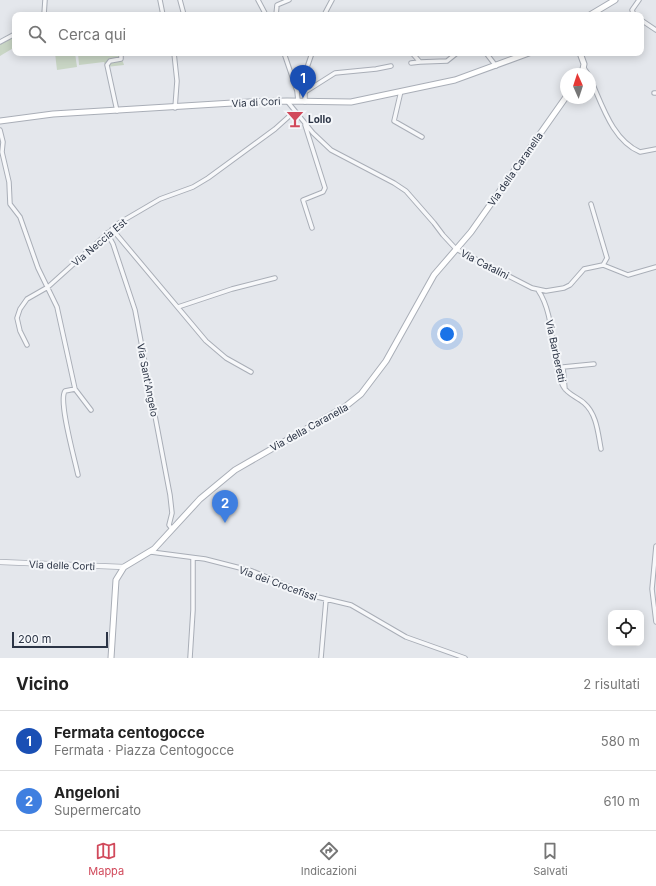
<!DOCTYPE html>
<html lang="it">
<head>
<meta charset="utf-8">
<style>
  :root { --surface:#fff; --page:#f6f6f6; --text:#222; --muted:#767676; --line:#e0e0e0; --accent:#d1495b }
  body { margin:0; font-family:Inter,sans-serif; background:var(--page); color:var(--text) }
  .controls { position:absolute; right:12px; bottom:12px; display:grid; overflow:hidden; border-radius:8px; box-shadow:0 2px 10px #0003 }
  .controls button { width:36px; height:36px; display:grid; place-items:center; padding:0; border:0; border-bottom:1px solid var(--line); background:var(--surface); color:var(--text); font:20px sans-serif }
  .compass { position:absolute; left:560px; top:68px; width:36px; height:36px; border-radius:50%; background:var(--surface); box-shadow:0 2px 10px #0003; rotate:357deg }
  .scale { position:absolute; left:12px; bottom:10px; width:96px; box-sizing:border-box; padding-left:4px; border:2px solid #2b3445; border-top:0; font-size:11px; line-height:14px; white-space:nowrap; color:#2b3445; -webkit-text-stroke:3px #f4f6f9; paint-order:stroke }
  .you { position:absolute; left:447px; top:334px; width:14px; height:14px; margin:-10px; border:3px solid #fff; border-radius:50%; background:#1a73e8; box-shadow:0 0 0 6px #1a73e833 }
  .badge { display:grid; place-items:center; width:26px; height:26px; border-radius:50%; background:var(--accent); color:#fff; font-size:13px; font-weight:700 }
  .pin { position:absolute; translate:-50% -33px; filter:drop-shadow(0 1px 2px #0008) }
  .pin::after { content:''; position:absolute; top:21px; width:14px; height:12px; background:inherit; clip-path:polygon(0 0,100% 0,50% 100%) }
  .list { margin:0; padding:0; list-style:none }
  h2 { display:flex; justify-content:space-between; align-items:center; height:52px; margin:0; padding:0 16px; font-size:17px }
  h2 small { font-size:13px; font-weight:400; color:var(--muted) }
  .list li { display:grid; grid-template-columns:26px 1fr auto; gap:12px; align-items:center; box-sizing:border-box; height:60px; padding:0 16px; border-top:1px solid var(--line) }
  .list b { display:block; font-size:15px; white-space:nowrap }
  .list p { margin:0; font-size:13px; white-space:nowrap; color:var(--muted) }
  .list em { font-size:13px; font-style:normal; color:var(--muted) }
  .icon { flex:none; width:22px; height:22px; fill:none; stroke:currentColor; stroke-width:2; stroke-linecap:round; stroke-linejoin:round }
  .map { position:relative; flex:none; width:656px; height:658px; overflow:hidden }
  .search { position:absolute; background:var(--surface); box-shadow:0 2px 10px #0003; left:12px; right:12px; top:12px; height:44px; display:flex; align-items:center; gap:10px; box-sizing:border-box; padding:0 14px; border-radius:8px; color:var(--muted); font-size:15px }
  .sheet { height:172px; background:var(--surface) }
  nav { display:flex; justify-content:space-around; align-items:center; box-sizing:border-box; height:56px; border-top:1px solid var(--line); background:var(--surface); font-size:11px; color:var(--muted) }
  nav a { display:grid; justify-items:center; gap:2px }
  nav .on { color:var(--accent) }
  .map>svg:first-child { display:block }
</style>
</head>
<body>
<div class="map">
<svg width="656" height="658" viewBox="0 0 656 658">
  <rect width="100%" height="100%" fill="#e4e7ec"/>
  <path fill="#c9d6c5" d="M15 36V47L0 56V44Z
    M55 53H75L77 67 57 70Z
    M78 53H120L124 65 106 67 104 62 79 65Z"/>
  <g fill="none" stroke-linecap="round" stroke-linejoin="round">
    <g stroke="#a9aeb7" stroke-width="5.5">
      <path id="minor" d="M160 0 163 15
        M180 0 184 15
        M258 0 266 15
        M44 15 45 0
        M276 15 277 5 289 0
        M324 15 332 0
        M634 15 632 10 639 0
        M641 20 656 30
        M0 42 15 34
        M174 53 177 81 175 108
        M284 53 297 91
        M412 53 420 62 447 61 457 53
        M486 53 496 66
        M411 63 420 62
        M584 68 588 74
        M590 78C602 104 612 140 640 152L656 149
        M300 88 312 53
        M401 91 394 121 422 137
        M305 92 335 73 376 69 391 66
        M654 93H656
        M287 101 313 133 331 150 394 183 406 191 434 223 443 235 456 249 532 288 546 291 564 288 570 285 584 269 603 265 628 275 656 267
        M298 101 297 91 300 88 305 92V102
        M117 111 107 65 110 61 121 59V53
        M305 125 325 188 323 192 303 200 312 228
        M0 130 3 142 2 152 9 182 10 204 20 217 38 268 57 307 75 389 91 410
        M591 204 607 258 603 265
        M112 229 206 341 226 358 251 372
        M107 233 113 244 135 310 170 495 172 513 169 525 172 529
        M538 290C557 318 549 359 563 386 567 394 577 397 584 403 597 414 598 434 601 449
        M178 307 232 289 275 278
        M27 345 20 331 17 318 20 309 27 299 48 287 119 223 160 199 193 187 208 178 275 129 295 111
        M75 389 65 391C58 401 75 460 78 475
        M565 389 563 367 594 364
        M656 546 652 589 656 622
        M151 552 205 559 252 571 309 595 351 605 406 637 465 658
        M190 658 193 610V558
        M321 658 326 600"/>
    </g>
    <g stroke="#a9aeb7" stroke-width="6">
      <path id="tertiary" d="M0 562 124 567"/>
    </g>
    <g stroke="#a9aeb7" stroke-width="7">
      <path id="secondary" d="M590 15 615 0
        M580 53 584 64 582 74
        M0 121 53 114 249 102 287 101 351 102 455 80 529 53
        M111 658 116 580 124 567 154 549 200 499 235 470 346 406 361 394 386 361 434 275 471 232 566 97"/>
    </g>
    <use href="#minor" stroke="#f7f8fa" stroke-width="3.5"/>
    <use href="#tertiary" stroke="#f7f8fa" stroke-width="4.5"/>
    <use href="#secondary" stroke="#fff" stroke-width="5"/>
  </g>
  <defs>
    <g id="bar-bare" transform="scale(1.38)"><path d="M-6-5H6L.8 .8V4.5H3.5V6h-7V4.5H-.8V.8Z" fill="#d1495b" stroke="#f4f6f9" stroke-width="2.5" paint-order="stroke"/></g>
  </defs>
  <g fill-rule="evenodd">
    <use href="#bar-bare" x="295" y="119"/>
  </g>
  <g text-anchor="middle" stroke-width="4" stroke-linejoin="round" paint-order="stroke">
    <g font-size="10" fill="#2b3445" stroke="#f4f6f9">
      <text transform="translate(256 102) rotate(-3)" y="4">Via di Cori</text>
      <text transform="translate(515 169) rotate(-55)" y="4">Via della Caranella</text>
      <text transform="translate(99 242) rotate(-40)" y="4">Via Neccia Est</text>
      <text transform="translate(485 264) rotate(27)" y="4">Via Catalini</text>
      <text transform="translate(556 351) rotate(78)" y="4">Via Barberetti</text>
      <text transform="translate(148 380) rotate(79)" y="4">Via Sant'Angelo</text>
      <text transform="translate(309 427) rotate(-29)" y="4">Via della Caranella</text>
      <text transform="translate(62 565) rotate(2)" y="4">Via delle Corti</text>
      <text transform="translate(278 583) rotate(20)" y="4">Via dei Crocefissi</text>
    </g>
    <g font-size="10" font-weight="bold" fill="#2b3445" stroke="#f4f6f9" text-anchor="start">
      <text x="308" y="123">Lollo</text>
    </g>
  </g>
</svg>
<div class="controls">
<button><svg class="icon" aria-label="locate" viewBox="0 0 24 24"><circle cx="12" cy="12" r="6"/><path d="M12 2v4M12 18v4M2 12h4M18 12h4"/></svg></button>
</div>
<svg class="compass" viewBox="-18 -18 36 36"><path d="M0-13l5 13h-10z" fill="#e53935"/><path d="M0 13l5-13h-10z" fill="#767676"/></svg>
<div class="scale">200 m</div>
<div class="you"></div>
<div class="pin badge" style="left:303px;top:98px;background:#1a4fb4">1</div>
<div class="pin badge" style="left:225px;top:523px;background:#3f7fe0">2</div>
<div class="search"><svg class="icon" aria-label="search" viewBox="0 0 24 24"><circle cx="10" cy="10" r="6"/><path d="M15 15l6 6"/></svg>Cerca qui</div>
</div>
<section class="sheet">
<h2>Vicino<small>2 risultati</small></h2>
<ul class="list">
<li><span class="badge" style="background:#1a4fb4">1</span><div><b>Fermata centogocce</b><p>Fermata · Piazza Centogocce</p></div><em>580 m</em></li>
<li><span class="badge" style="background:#3f7fe0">2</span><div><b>Angeloni</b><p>Supermercato</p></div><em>610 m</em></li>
</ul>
</section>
<nav>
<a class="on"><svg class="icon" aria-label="map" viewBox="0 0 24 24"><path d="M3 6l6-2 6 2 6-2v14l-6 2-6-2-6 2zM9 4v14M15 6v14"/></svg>Mappa</a>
<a><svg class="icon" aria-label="directions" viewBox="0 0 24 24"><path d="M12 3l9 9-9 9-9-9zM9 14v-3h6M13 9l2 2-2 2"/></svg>Indicazioni</a>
<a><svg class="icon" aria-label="saved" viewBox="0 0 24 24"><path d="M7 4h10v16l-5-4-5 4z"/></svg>Salvati</a>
</nav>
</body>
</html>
